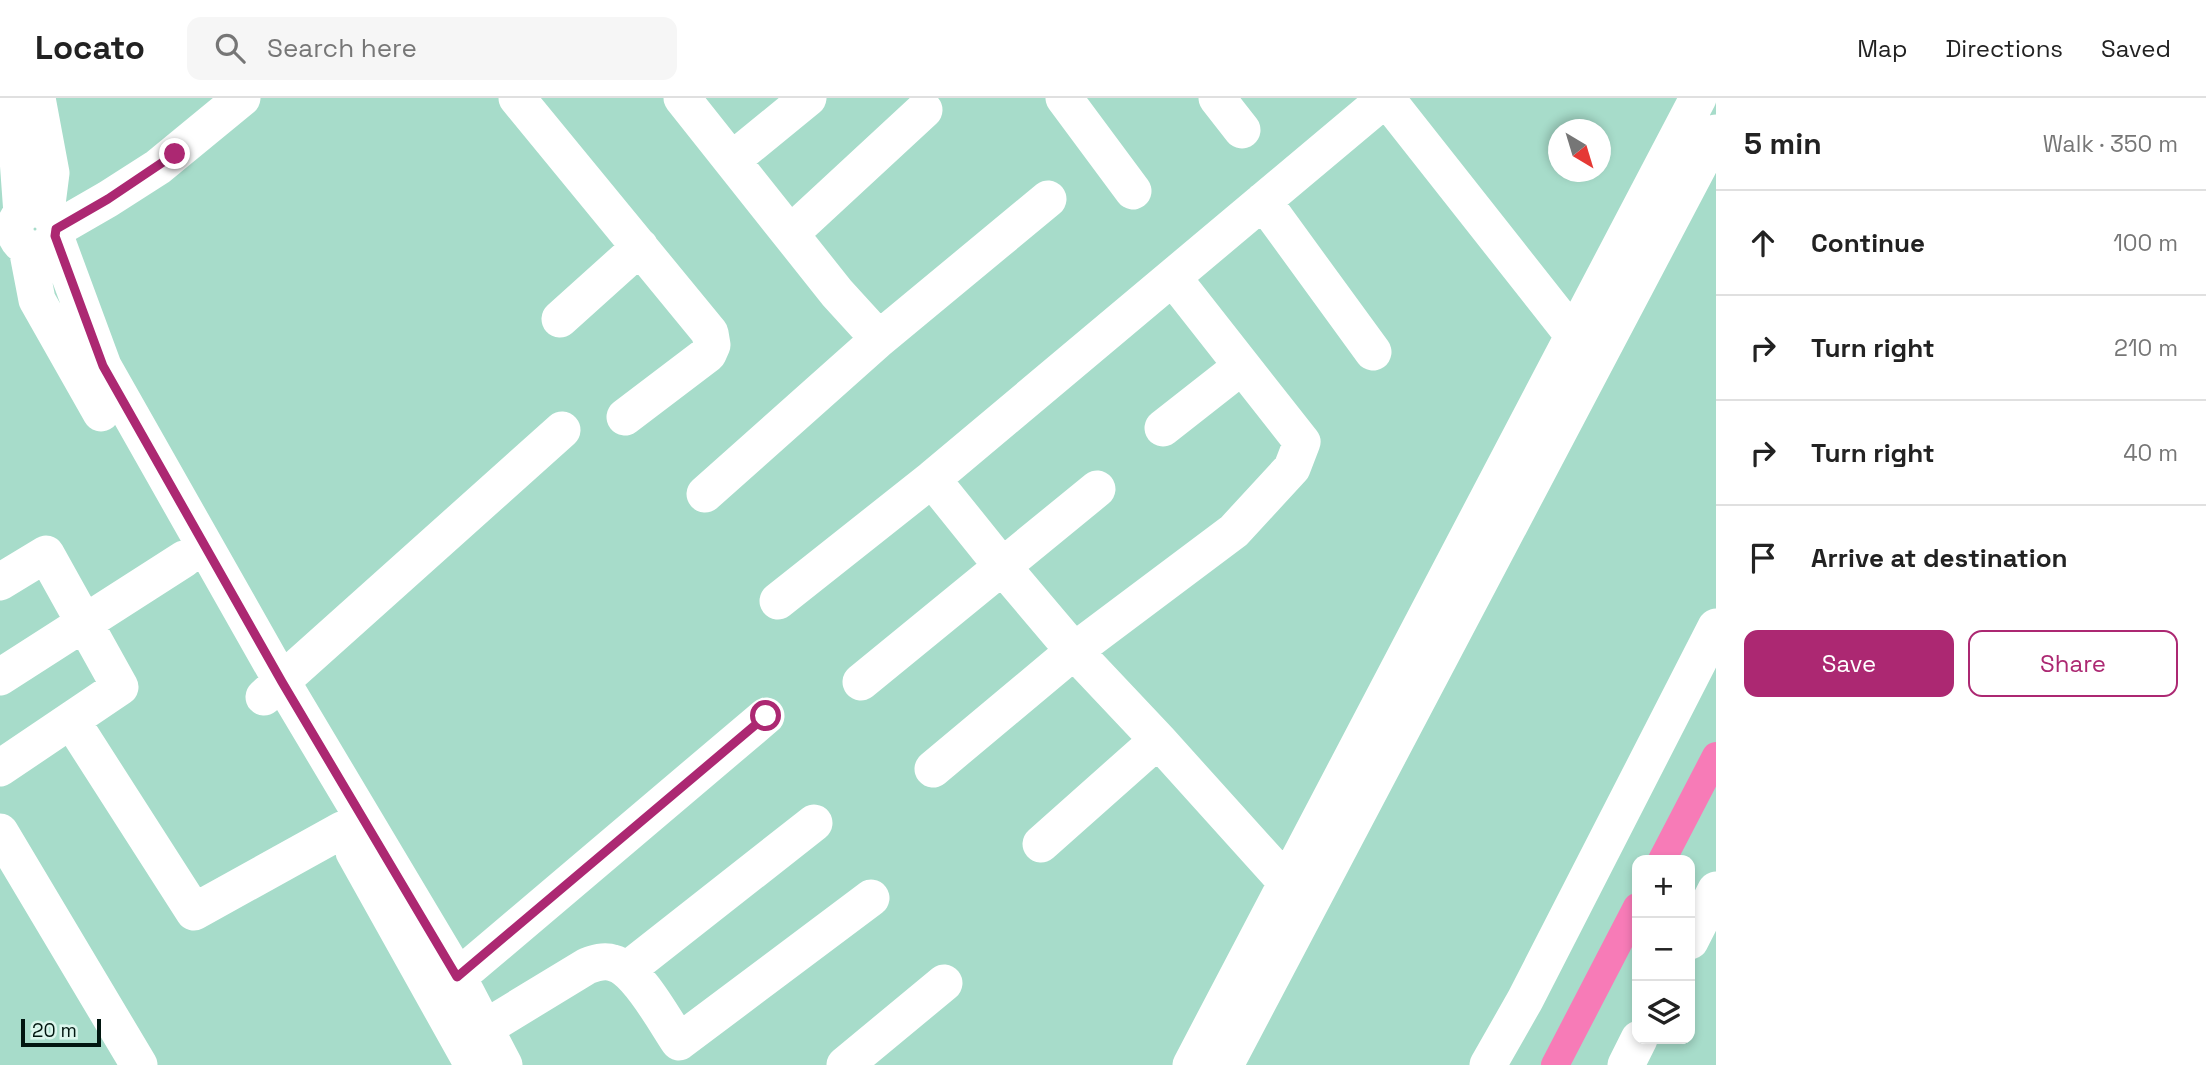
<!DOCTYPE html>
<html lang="en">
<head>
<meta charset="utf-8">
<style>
  :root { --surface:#fff; --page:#f6f6f6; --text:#222; --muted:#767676; --line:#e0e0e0; --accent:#ac2872 }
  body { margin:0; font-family:"Space Grotesk",sans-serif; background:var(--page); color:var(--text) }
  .controls { position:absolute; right:21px; bottom:21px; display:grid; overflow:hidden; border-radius:14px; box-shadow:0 4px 10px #0003 }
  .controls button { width:63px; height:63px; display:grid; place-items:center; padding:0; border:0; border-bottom:2px solid var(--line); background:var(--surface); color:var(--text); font:35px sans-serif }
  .compass { position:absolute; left:1548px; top:21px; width:63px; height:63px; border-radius:50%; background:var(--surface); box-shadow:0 4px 10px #0003; rotate:142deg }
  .scale { position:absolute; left:21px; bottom:18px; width:80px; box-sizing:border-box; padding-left:7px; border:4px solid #021610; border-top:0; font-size:19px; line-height:24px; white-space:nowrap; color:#021610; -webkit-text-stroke:5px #dcf6ed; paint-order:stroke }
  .stop { position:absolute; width:21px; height:21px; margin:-16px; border:5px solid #ac2872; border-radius:50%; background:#fff }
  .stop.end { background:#ac2872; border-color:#fff; box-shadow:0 2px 7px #0008 }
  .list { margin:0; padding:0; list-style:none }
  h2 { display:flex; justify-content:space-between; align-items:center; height:91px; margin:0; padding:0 28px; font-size:30px }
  h2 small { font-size:23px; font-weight:400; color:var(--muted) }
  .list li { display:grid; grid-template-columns:46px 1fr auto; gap:21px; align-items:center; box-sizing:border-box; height:105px; padding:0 28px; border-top:2px solid var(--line) }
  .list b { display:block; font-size:26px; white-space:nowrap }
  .list em { font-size:23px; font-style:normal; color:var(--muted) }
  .actions { display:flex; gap:14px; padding:21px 28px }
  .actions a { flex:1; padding:16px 0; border:2px solid var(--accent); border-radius:14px; text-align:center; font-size:24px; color:var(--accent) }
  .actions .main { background:var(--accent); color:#fff }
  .icon { flex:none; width:38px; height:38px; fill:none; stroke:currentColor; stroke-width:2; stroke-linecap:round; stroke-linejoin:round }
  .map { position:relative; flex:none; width:1716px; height:967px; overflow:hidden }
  header { display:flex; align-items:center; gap:42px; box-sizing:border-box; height:98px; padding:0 35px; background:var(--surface); border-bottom:2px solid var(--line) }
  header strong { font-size:33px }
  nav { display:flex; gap:38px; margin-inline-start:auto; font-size:24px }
  .search { width:490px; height:63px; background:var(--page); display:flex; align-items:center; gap:18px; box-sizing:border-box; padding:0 24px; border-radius:14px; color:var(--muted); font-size:26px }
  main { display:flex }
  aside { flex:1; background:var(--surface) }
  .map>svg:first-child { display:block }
</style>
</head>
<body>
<header>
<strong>Locato</strong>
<div class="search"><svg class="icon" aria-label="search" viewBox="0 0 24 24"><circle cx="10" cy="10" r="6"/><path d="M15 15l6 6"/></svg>Search here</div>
<nav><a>Map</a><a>Directions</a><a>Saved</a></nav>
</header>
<main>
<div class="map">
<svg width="1716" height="967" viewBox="0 0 1716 967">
  <rect width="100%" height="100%" fill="#a7dcca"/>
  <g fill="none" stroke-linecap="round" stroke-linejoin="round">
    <path stroke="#f77bb7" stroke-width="28" d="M1662 762 1716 658
      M1555 967 1637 809"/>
    <path stroke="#fff" stroke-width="37" d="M9 0 16 33 22 116
      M37 0 51 75 46 114
      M517 0 710 235 712 247 708 256 625 319
      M682 0 837 195 879 241
      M1064 0 1133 93
      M1217 0 1242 32
      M732 62 808 0
      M1263 103 1373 254
      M15 131a20 20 0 1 1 40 0a20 20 0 1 1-40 0Z
      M56 131 108 101 158 69 242 0
      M790 136 924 12
      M55 138 103 268 282 584 458 879 504 967
      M27 150 37 202 101 315
      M560 221 640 149
      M1163 330 1242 268
      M932 381 1002 468 1074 553 1158 642 1287 785 1305 796
      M705 396 879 241 1048 101
      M0 484 46 456 120 589 0 670
      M778 503 932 381 1386 0 1573 237 1596 262
      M0 579 184 461
      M861 584 1097 391
      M264 599 562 332
      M71 622 194 814 342 732
      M933 671 1074 553 1234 433 1292 370 1302 344 1173 180
      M0 734 139 967
      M1041 746 1158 642
      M354 754 473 967
      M1690 843 1716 792
      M627 872 814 725
      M458 879 766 618
      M485 930 587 868C595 865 604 862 613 865 638 871 665 924 679 944L871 800
      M845 967 944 885
      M1191 967 1698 0
      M1225 967 1716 35
      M1488 967 1525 902 1716 529
      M1626 967 1639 941"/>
  </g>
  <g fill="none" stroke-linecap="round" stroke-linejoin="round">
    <path stroke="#ac2872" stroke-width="9" d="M175 56 108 101 56 131 55 138 103 268 282 584 457 879 766 618"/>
  </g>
</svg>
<div class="controls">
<button>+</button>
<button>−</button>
<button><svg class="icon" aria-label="layers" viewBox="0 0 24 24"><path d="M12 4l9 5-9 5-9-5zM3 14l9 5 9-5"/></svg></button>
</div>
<svg class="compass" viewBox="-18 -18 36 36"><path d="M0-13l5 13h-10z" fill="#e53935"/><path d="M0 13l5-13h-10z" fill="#767676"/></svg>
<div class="scale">20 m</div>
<div class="stop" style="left:766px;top:618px"></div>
<div class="stop end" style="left:175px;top:56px"></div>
</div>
<aside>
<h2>5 min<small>Walk · 350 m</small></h2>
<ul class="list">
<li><svg class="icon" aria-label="ahead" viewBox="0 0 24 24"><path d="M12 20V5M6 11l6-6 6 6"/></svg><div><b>Continue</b></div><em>100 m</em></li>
<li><svg class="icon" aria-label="right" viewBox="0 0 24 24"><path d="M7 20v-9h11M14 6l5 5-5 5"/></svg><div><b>Turn right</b></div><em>210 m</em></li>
<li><svg class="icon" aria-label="right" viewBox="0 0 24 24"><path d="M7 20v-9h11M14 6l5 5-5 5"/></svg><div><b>Turn right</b></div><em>40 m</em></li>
<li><svg class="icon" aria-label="arrive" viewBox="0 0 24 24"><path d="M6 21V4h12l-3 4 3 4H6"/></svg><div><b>Arrive at destination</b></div></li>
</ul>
<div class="actions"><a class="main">Save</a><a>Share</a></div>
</aside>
</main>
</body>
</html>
